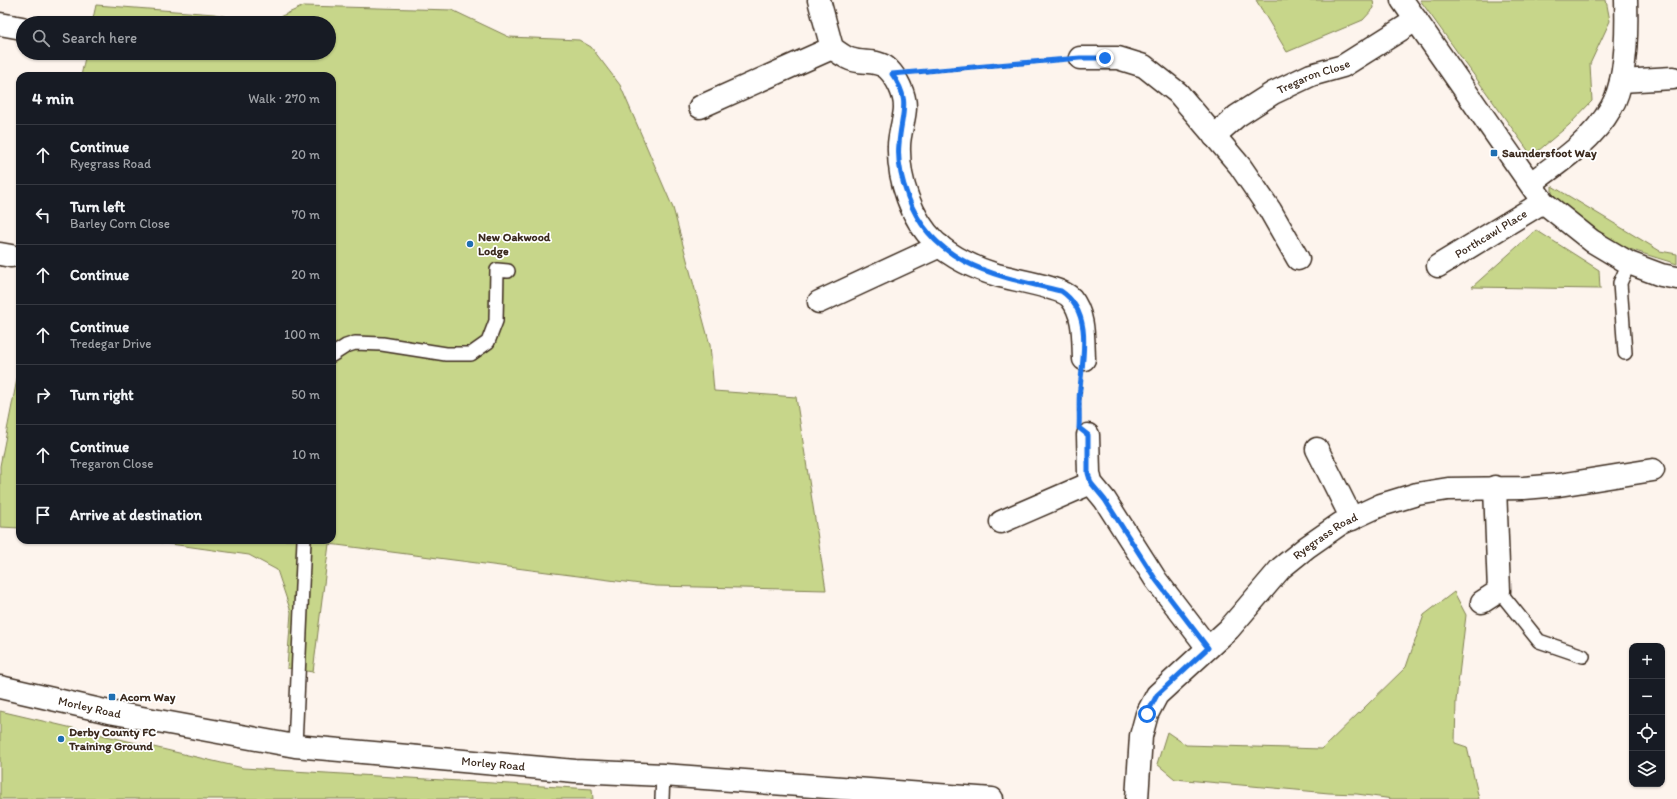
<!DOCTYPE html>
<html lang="en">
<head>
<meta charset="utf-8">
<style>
  :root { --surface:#171b24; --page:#20242c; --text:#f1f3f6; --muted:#9ea1a6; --line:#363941 }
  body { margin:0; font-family:Itim,sans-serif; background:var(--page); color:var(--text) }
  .controls { position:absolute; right:12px; bottom:12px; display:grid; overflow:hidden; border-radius:8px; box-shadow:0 1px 3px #0004 }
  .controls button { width:36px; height:36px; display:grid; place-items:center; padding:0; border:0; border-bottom:1px solid var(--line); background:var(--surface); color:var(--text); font:20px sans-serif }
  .stop { position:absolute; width:12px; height:12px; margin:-9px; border:3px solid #1a73e8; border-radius:50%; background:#fff }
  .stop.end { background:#1a73e8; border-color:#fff; box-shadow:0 1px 4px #0008 }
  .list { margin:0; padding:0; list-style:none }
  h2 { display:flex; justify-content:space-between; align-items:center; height:52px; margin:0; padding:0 16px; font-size:17px }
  h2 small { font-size:13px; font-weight:400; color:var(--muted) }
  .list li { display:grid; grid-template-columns:26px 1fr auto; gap:12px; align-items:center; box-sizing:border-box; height:60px; padding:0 16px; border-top:1px solid var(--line) }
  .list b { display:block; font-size:15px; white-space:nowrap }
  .list p { margin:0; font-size:13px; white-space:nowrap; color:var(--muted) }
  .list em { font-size:13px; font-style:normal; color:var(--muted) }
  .icon { flex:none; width:22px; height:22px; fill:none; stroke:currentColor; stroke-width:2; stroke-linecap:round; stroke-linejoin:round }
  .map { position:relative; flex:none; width:1677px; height:799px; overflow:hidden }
  .search { position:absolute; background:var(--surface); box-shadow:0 1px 3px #0004; left:16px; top:16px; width:320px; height:44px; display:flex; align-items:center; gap:10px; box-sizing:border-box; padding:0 14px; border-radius:22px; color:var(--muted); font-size:15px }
  .panel { position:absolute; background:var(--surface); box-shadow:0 1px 3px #0004; left:16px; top:72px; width:320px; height:472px; border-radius:12px }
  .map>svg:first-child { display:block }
</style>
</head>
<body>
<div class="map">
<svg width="1677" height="799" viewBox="0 0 1677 799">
  <rect width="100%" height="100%" fill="#fdf4ed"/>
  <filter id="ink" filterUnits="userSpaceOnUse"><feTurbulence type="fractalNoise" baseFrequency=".025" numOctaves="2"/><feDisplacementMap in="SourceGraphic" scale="8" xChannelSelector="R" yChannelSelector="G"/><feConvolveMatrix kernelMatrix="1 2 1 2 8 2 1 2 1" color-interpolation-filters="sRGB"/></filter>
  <g filter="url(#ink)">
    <path fill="#c7d68a" stroke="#818054" d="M1256 0H1373L1374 8 1363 20 1287 52Z
      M1420 0H1606L1610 21 1590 64 1592 101 1569 125 1532 156Z
      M96 5 214 14 256 23H92Z
      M304 6 452 10 509 37 579 40 591 47 620 85 673 208 710 345 714 391 796 397 826 590 656 586 329 544 313 672 287 668 291 612 277 570 249 555 142 540H332V76H81L86 53H329V23H266Z
      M1552 186 1660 251 1677 254V264C1642 253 1608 245 1580 221 1569 213 1561 202 1552 193Z
      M1536 230 1599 270 1600 289 1472 287Z
      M20 364V528L0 527V466Z
      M1454 592 1466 615 1456 701 1455 743 1467 747 1479 799H1393L1357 794 1329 793 1175 779 1157 764 1167 732 1186 745 1322 749 1406 667 1424 615Z
      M0 711 243 768 592 789 593 799H0Z"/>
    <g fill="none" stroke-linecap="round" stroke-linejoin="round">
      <g stroke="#3b2a1e" stroke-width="16">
        <path id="lane" d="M1625 353 1620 283 1629 263
          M332 355 346 346 355 343 382 344 446 354H471L488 342 496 321 497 270 508 271
          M1499 591 1539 641 1583 656
          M295 746 304 540
          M662 799 663 775"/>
      </g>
      <g stroke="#3b2a1e" stroke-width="25">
        <g id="street">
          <path d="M819 0 832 48C838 52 844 57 850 59 862 64 878 59 888 69 897 78 905 94 905 107 905 119 899 133 899 146 898 179 911 219 935 242 951 257 976 269 997 275 1013 280 1062 287 1071 298 1085 315 1083 339 1084 359"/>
          <path d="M1402 0 1543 202 1592 241 1629 263 1661 275 1677 278"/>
          <path d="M0 24 22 28"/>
          <path d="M1080 58H1118L1144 66 1178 93 1240 166 1270 210 1298 259"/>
          <path d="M1621 81 1673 78"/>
          <path d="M700 107 832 48"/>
          <path id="s1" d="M1214 136 1237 116 1273 93 1311 75 1343 66 1416 20"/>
          <path d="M1531 183C1560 162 1593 140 1611 108 1627 81 1627 31 1626 0"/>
          <path d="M0 254 11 256"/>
          <path id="s2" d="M1438 266 1543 202"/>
          <path d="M819 302 940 246"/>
          <path d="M1088 435 1089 473 1091 483 1105 500 1156 580 1208 648"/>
          <path d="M1317 449 1352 519"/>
          <path d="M1001 522 1091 483"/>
          <path d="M1482 602 1499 591 1495 487"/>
          <path id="s3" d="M1137 799 1141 736 1147 714 1157 695 1229 629 1281 568 1307 547 1340 524 1381 505 1417 494 1448 489 1524 488 1559 485 1653 470"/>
        </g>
      </g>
      <g stroke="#3b2a1e" stroke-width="25">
        <g id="secondary">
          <path id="s4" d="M0 687 109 712 295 746 575 771 663 775 992 799"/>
        </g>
      </g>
      <path stroke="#3b2a1e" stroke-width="2.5" stroke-dasharray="3 3" stroke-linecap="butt" d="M919 72 1058 60
        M1079 412 1081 381"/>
      <use href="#lane" stroke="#fff" stroke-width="13"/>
      <use href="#street" stroke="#fff" stroke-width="22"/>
      <use href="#secondary" stroke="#fff" stroke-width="22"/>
    </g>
  </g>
  <g fill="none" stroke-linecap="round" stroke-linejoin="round" filter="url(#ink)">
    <path stroke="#1a73e8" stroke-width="5" d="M1105 58H1080L892 74C912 101 901 114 899 144 897 162 902 181 908 197 933 266 998 276 1061 291 1093 312 1083 356 1080 388 1078 401 1080 415 1079 428L1088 435V473L1091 483 1105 500 1156 580 1208 648 1157 695 1147 714"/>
  </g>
  <g fill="#1f6fb2" stroke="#fff" stroke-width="1.5">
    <rect x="1490" y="149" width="8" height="8" rx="2"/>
    <circle cx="470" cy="244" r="4"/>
    <rect x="108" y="693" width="8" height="8" rx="2"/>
    <circle cx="61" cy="739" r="4"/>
  </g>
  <g text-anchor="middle" stroke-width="3.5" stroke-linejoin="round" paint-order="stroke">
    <g font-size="12" fill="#3b2a1e" stroke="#fff">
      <text dy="4" stroke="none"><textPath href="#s1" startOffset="117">Tregaron Close</textPath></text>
      <text dy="4" stroke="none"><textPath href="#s2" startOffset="62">Porthcawl Place</textPath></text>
      <text dy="4" stroke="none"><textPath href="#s3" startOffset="340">Ryegrass Road</textPath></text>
      <text dy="4" stroke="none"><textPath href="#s4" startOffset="92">Morley Road</textPath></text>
      <text dy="4" stroke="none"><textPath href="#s4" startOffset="500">Morley Road</textPath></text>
    </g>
    <g font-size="12" font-weight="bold" fill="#3b2a1e" stroke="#fff" text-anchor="start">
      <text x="1502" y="157">Saundersfoot Way</text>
      <text x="478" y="241">New Oakwood<tspan x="478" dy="14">Lodge</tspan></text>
      <text x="120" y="701">Acorn Way</text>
      <text x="69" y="736">Derby County FC<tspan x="69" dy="14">Training Ground</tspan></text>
    </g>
  </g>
</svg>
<div class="controls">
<button>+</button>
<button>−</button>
<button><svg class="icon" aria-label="locate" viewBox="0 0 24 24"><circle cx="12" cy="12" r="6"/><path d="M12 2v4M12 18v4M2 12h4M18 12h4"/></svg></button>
<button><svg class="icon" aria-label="layers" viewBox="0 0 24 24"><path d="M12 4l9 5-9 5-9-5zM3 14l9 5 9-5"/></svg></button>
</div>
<div class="stop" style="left:1147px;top:714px"></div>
<div class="stop end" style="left:1105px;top:58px"></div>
<div class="search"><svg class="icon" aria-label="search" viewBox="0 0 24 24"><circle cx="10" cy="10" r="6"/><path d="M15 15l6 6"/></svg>Search here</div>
<section class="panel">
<h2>4 min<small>Walk · 270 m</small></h2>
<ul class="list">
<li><svg class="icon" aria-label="ahead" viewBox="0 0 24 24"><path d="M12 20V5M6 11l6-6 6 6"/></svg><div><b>Continue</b><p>Ryegrass Road</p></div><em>20 m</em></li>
<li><svg class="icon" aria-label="left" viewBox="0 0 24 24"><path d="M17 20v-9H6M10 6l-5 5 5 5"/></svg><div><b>Turn left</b><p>Barley Corn Close</p></div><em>70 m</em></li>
<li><svg class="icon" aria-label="ahead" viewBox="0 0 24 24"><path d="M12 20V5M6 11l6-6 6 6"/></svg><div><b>Continue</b></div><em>20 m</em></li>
<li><svg class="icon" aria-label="ahead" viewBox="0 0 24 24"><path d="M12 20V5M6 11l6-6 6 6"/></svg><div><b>Continue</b><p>Tredegar Drive</p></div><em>100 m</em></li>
<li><svg class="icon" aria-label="right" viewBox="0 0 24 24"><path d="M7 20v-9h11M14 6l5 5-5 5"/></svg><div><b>Turn right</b></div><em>50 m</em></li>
<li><svg class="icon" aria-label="ahead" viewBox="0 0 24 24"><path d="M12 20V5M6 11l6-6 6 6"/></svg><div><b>Continue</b><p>Tregaron Close</p></div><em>10 m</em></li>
<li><svg class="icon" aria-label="arrive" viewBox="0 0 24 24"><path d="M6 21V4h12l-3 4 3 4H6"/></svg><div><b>Arrive at destination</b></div></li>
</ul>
</section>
</div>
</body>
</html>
